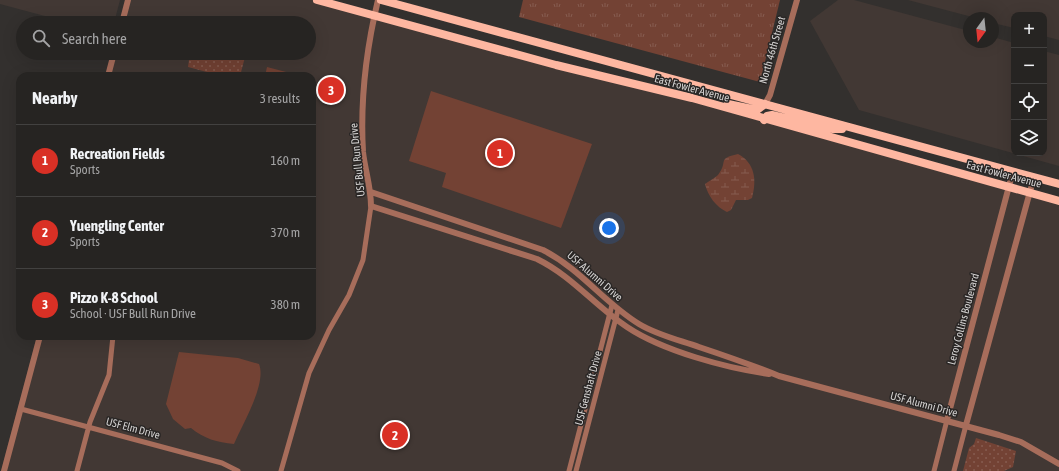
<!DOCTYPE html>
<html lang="en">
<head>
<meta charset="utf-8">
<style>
  :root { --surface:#262422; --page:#32302f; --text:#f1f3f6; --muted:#a4a4a5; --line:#424140; --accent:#d93025 }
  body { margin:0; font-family:"Asap Condensed",sans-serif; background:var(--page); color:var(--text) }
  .controls { position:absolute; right:12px; top:12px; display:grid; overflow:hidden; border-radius:8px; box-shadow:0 4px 16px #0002 }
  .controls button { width:36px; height:36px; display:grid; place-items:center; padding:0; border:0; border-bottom:1px solid var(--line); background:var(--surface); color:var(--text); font:20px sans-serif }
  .compass { position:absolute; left:963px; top:12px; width:36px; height:36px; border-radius:50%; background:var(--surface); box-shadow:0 4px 16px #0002; rotate:195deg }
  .you { position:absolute; left:609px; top:228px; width:14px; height:14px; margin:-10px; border:3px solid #fff; border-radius:50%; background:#1a73e8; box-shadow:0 0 0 6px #1a73e833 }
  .badge { display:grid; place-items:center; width:26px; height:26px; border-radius:50%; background:var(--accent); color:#fff; font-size:13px; font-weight:700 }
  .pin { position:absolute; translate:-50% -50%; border:2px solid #fff; box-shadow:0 1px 4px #0006 }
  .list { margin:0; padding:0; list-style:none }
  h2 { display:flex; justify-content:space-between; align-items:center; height:52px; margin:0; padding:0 16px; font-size:17px }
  h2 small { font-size:13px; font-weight:400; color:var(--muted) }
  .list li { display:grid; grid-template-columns:26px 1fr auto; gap:12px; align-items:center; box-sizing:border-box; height:72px; padding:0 16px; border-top:1px solid var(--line) }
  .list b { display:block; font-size:15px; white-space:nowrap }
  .list p { margin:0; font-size:13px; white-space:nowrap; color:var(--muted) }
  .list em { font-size:13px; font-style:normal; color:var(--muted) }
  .icon { flex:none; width:22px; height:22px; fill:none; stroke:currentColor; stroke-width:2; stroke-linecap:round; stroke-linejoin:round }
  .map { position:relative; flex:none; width:1059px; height:471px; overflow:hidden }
  .search { position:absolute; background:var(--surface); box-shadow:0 4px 16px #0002; left:16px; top:16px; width:300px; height:44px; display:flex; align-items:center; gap:10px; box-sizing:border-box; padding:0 14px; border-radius:22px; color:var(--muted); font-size:15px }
  .panel { position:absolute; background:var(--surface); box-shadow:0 4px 16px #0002; left:16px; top:72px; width:300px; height:268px; border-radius:12px }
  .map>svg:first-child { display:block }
</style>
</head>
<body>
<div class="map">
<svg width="1059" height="471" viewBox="0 0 1059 471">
  <defs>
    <pattern id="grass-tufts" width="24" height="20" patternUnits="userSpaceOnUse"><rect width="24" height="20" fill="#734234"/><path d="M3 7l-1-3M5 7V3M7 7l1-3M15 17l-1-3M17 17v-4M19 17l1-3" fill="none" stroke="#865c50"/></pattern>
    <pattern id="wetland-marsh" width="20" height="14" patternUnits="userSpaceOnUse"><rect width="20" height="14" fill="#734234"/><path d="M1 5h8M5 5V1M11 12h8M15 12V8" fill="none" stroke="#865c50"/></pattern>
    <pattern id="park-dots" width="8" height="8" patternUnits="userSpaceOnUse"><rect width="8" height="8" fill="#734234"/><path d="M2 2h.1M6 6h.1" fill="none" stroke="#865c50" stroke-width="1.8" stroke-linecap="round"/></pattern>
  </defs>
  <rect width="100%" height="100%" fill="#33302e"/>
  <path fill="#423834" d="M0 0H120L114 23H71L0 4Z
    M128 0H324L1059 199V471H1L37 336H312V76H107L113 53H309V23H122Z
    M838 0H854L969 31V42H993V37L1014 43V153H1044V51L1059 55V166L859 110 810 21Z
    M908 0H1059V40L1044 36V15H1014V28L993 23V18H976Z"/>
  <path fill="url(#grass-tufts)" d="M523 0H780L760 82 519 17Z"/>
  <path fill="url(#wetland-marsh)" d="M738 154C755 163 757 180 752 198L748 200H736L731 210 727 212C716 207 708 196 705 184 709 181 715 178 718 175 729 161 716 159 738 154Z"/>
  <path fill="url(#park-dots)" d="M190 53H232L245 57 240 76H222L188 67Z
    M976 438 1016 451 1013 467 1004 471H963L969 448 974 444Z"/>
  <path fill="#734234" d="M267 67 290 73V76H265Z
    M431 91 592 144 561 228 442 187 446 173 409 161Z
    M179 352 238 358 259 364C267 384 242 425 234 444 217 442 204 439 191 428L185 429 173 419 166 404Z"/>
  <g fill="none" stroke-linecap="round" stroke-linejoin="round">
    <path stroke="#a76d5b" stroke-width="5" d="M21 409 222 463 238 471
      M77 471 90 422 109 375 113 336
      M281 471 309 373 329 330 349 295 363 260 371 206
      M569 471 612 305
      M576 471 618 310
      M934 471 947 420
      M954 471 966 425"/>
    <path stroke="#a76d5b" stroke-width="6" d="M378 0C366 50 360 100 363 152 365 170 371 187 371 206L537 259C572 276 595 306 627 327 663 351 726 368 769 374
      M122 23 128 0
      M108 76 114 53
      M765 104 770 95 797 0
      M371 192 543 250C582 270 603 302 639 324 657 335 679 340 699 347 726 356 752 365 779 376L999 435 1021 442 1059 464
      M947 420 1013 171
      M966 425 1034 177
      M4 471 40 336"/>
    <path stroke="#feb7a1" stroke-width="8" d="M317 0 556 65 692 98 1059 201
      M381 0 1059 184
      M728 104 757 110 765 104
      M764 120 767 116 772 115 833 129H842"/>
  </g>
  <g text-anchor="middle" stroke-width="3" stroke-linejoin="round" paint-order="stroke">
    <g font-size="11" fill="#d5d3d2" stroke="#292625">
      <text transform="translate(772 50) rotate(-74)" y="4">North 46th Street</text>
      <text transform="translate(692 88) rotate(15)" y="4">East Fowler Avenue</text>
      <text transform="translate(357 160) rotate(-96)" y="4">USF Bull Run Drive</text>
      <text transform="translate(1004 174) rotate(15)" y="4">East Fowler Avenue</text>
      <text transform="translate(595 276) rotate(41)" y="4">USF Alumni Drive</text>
      <text transform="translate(963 319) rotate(-75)" y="4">Leroy Collins Boulevard</text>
      <text transform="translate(588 388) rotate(-75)" y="4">USF Genshaft Drive</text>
      <text transform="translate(924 404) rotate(15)" y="4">USF Alumni Drive</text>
      <text transform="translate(133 428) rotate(15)" y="4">USF Elm Drive</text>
    </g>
  </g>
</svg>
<div class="controls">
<button>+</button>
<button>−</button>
<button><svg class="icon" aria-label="locate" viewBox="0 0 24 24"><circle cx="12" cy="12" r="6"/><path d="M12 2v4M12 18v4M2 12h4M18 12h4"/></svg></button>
<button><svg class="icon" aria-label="layers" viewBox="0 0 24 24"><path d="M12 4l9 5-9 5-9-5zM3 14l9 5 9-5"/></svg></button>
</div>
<svg class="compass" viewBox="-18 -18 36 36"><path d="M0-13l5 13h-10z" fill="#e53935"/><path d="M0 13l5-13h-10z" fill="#a4a4a5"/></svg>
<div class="you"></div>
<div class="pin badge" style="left:500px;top:153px">1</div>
<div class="pin badge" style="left:395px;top:435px">2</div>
<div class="pin badge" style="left:331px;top:90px">3</div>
<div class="search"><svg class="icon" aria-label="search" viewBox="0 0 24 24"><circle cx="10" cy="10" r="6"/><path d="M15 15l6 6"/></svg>Search here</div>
<section class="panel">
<h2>Nearby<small>3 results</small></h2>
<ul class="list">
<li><span class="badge">1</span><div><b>Recreation Fields</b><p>Sports</p></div><em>160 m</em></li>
<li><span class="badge">2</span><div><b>Yuengling Center</b><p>Sports</p></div><em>370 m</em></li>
<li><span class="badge">3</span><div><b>Pizzo K-8 School</b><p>School · USF Bull Run Drive</p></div><em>380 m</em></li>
</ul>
</section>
</div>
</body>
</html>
